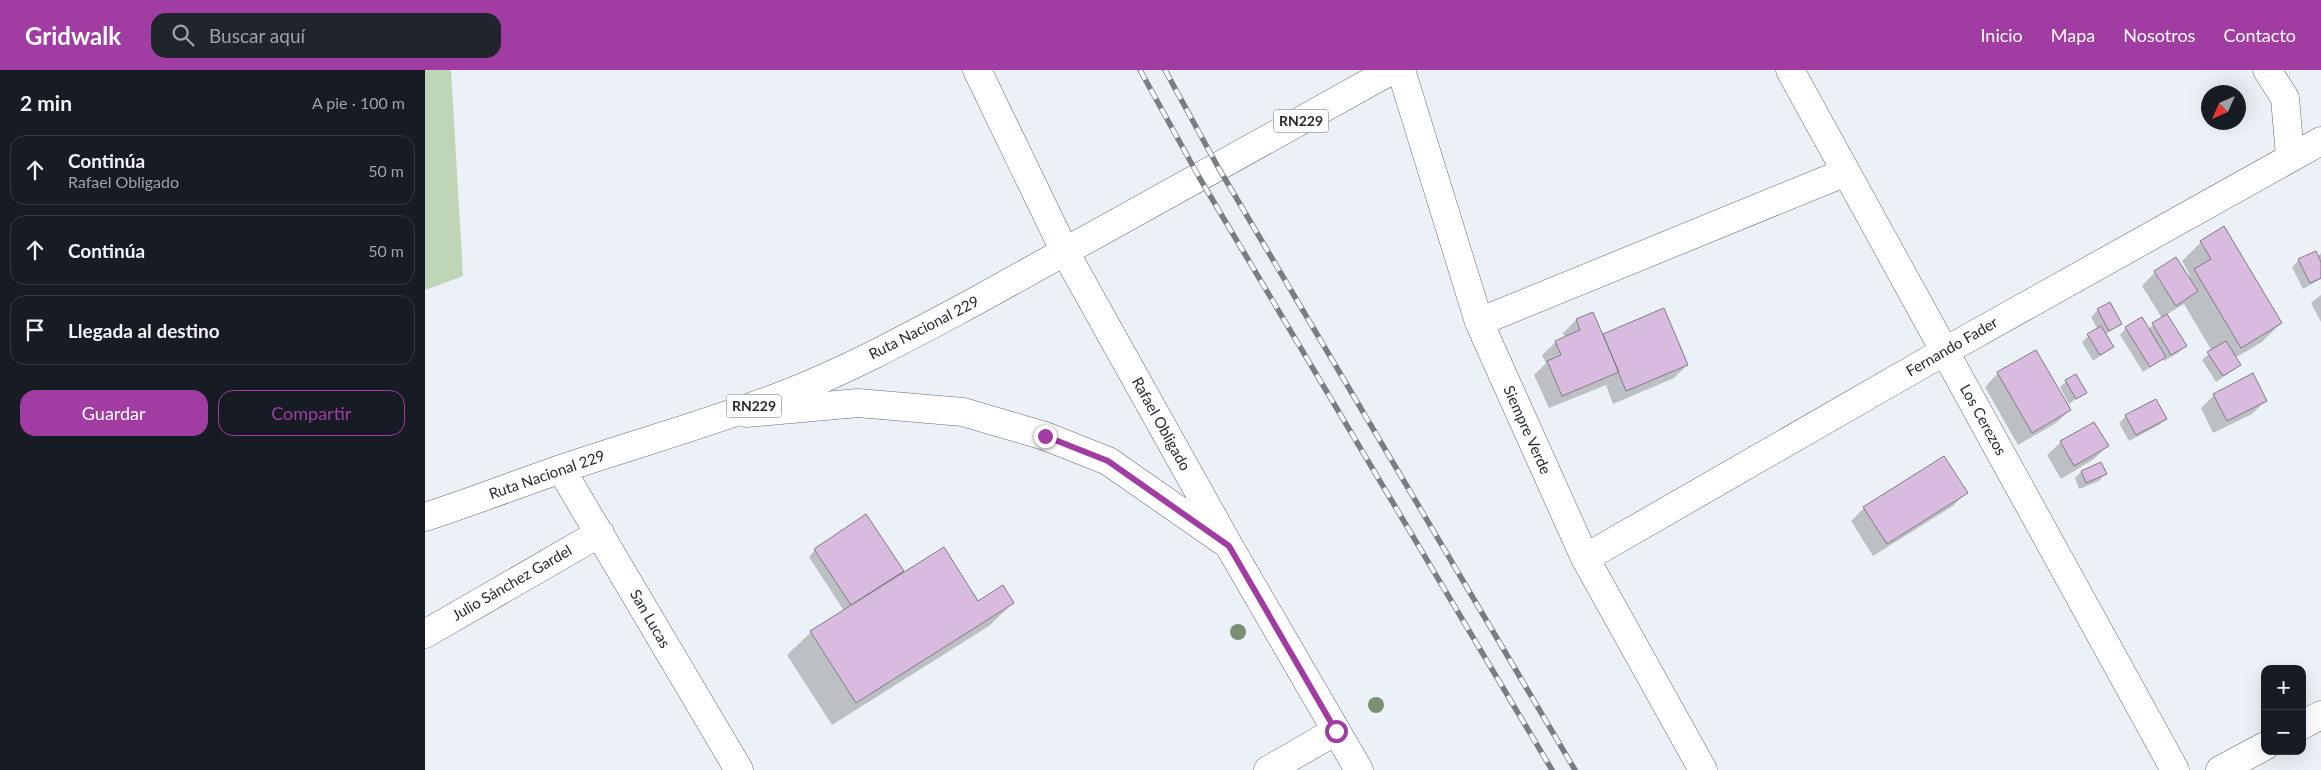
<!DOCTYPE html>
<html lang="es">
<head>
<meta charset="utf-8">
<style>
  :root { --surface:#171b24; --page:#20242c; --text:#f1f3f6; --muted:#9ea1a6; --line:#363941; --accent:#a03ca2 }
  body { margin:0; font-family:Lato,sans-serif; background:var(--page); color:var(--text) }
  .controls { position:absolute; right:15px; bottom:15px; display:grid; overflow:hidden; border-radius:10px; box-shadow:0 5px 20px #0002 }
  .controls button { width:45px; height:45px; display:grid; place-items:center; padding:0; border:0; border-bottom:1px solid var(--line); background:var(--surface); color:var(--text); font:25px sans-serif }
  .compass { position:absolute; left:1776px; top:15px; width:45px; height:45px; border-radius:50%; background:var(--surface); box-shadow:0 5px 20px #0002; rotate:225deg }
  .stop { position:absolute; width:15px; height:15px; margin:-11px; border:4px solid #a03ca2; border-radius:50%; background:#fff }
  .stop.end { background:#a03ca2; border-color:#fff; box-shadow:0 1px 5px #0008 }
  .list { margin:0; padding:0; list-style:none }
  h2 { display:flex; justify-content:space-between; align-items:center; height:65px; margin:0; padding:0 20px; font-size:21px }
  h2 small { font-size:16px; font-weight:400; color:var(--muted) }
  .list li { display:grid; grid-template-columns:32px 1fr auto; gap:15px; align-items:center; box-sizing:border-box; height:70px; margin:0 10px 10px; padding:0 10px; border:1px solid var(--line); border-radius:15px }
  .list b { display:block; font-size:19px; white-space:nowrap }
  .list p { margin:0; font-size:16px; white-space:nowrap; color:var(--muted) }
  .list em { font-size:16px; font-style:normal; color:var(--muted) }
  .actions { display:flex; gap:10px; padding:15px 20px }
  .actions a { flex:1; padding:11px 0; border:1px solid var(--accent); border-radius:15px; text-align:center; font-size:18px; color:var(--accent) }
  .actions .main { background:var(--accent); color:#fff }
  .icon { flex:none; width:28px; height:28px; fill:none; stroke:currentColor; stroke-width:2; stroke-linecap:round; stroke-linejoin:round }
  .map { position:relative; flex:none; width:1896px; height:700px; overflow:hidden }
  header { display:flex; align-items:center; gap:30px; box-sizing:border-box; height:70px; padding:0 25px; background:var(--accent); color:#fff }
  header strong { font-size:24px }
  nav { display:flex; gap:28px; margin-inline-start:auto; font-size:18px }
  .search { width:350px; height:45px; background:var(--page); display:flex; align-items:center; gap:12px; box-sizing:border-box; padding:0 18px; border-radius:15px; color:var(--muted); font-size:19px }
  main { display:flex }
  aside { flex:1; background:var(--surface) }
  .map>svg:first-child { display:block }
</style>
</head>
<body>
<header>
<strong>Gridwalk</strong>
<div class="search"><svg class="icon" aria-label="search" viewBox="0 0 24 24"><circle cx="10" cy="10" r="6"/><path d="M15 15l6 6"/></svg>Buscar aquí</div>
<nav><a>Inicio</a><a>Mapa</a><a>Nosotros</a><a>Contacto</a></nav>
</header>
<main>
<aside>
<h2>2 min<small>A pie · 100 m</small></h2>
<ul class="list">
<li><svg class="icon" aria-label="ahead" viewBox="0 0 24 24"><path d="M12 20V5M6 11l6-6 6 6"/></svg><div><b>Continúa</b><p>Rafael Obligado</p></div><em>50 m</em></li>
<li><svg class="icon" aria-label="ahead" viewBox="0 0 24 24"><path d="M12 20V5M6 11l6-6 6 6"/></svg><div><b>Continúa</b></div><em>50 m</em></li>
<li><svg class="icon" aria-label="arrive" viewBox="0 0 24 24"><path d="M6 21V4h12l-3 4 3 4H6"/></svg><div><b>Llegada al destino</b></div></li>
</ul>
<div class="actions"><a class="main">Guardar</a><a>Compartir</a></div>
</aside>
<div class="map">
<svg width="1896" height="700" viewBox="0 0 1896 700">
  <rect width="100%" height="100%" fill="#ebf1f6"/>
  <path fill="#bfd5b7" d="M0 0H26L38 206 0 220Z"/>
  <path fill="#0003" d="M1776 172 1856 253 1837 272 1810 288 1815 295 1791 312 1777 290 1787 281 1759 234 1741 245 1760 276 1754 282 1739 291 1738 289 1718 302 1695 265 1701 258 1723 259 1737 248 1717 216 1730 202 1751 189 1763 207 1765 205 1757 191Z
    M1896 183V209L1878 219 1867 197 1874 190 1892 187Z
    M1896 225V252L1886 233Z
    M1685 234 1695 254 1680 265 1688 277 1668 291 1657 272 1672 258 1666 247 1673 240Z
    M1239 240 1262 295 1249 308 1188 334 1181 315 1124 338 1109 305 1121 293 1117 285 1131 272 1140 268 1138 263 1151 250 1167 244 1177 265Z
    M1573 303 1645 340 1631 353 1593 375 1560 317Z
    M1641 311 1660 322 1644 334 1635 317Z
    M1789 325 1840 331 1827 344 1788 363 1776 338Z
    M1701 346 1740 349 1734 355 1704 371 1694 353Z
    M1669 353 1682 376 1669 389 1636 409 1622 385 1636 372Z
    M1675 393 1680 404 1674 411 1654 419 1650 408 1656 402Z
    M1541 422 1528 436 1448 486 1426 451 1439 438Z
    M390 480 478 501 474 506 553 533H588L564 556 407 655 362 585 386 562 419 541 384 487Z"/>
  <path fill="#dabbe0" stroke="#807c81" d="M1799 156 1857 253 1816 278 1769 199 1786 189 1775 171Z
    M1891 181 1896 192V208L1885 213 1873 189Z
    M1751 187 1773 221 1751 236 1729 201Z
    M1685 232 1697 254 1684 261 1672 239Z
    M1239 238 1263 295 1201 321 1178 264Z
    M1168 242 1194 302 1137 326 1122 291 1136 285 1130 271 1155 260 1151 249Z
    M1742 244 1762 276 1746 285 1727 253Z
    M1717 247 1741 287 1725 297 1700 257Z
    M1676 256 1689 277 1675 285 1662 264Z
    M1801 271 1816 295 1798 306 1782 282Z
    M1611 280 1646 340 1607 363 1572 302Z
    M1828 303 1842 331 1802 351 1788 324Z
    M1651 304 1662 323 1651 329 1640 310Z
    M1731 329 1742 349 1711 365 1700 345Z
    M1669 352 1684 376 1649 396 1635 371Z
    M1519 386 1543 423 1462 474 1438 437Z
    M1676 392 1682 404 1661 413 1656 401Z
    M441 444 479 501 426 535 389 479Z
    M519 477 553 531 578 515 589 533 431 633 385 561Z"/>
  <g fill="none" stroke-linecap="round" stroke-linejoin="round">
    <g stroke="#666b70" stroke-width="29">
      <path id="minor" d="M552 0 640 182
        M976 0 1054 252 1160 488 1278 700
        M1365 0 1750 700
        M1842 0 1860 28 1865 86
        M1054 252 1421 102
        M136 399 314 700
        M1160 488 1520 281 1896 71
        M0 564 175 463
        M1877 655 1896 645
        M843 700 911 661
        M1795 700 1840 676"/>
    </g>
    <g stroke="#666b70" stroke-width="29">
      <path id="tertiary" d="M640 182 804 476 934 700
        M321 343 433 333 538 342 620 366 683 391 798 471"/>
    </g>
    <g stroke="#666b70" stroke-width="29">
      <path id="trunk" d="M0 447C46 432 90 415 136 399 212 373 290 352 366 322 429 297 489 264 549 232L967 0"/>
    </g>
    <use href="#minor" stroke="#fff" stroke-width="28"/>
    <use href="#tertiary" stroke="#fff" stroke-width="28"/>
    <use href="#trunk" stroke="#fff" stroke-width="28"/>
    <g stroke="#7a7d81" stroke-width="5.5">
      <path id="rail" d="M715 0 774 107 1127 700
        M740 0 793 97 1150 700"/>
    </g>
    <use href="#rail" stroke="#fcfdff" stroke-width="4" stroke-dasharray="11" stroke-linecap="butt"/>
  </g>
  <g fill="#799074">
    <circle cx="813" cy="562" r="8"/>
    <circle cx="951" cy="635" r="8"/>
  </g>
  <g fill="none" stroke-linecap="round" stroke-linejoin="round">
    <path stroke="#a03ca2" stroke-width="6" d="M620 366 683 391 804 476 911 661"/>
  </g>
  <g text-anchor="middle" stroke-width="4" stroke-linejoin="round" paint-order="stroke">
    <g fill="#fcfdff" stroke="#68696b" stroke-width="1">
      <rect x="848.5" y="39.5" width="55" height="23" rx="4"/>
      <rect x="301.5" y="324.5" width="55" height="23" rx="4"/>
    </g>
    <g font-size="14" font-weight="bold" fill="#282a2c">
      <text x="876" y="56">RN229</text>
      <text x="329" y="341">RN229</text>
    </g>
    <g font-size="15" fill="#282a2c" stroke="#fcfdff">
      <text transform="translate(499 258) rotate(-27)" y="5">Ruta Nacional 229</text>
      <text transform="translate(1527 277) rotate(-30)" y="5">Fernando Fader</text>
      <text transform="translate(1558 350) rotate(61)" y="5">Los Cerezos</text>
      <text transform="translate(736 354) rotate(61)" y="5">Rafael Obligado</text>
      <text transform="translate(1102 360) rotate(66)" y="5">Siempre Verde</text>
      <text transform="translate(122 405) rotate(-19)" y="5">Ruta Nacional 229</text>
      <text transform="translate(87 513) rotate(-30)" y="5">Julio Sánchez Gardel</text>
      <text transform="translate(225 549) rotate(60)" y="5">San Lucas</text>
    </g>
  </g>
</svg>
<div class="controls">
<button>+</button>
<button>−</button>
</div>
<svg class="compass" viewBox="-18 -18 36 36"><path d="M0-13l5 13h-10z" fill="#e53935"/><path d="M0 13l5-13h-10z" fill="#9ea1a6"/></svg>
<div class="stop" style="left:911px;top:661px"></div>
<div class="stop end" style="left:620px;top:366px"></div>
</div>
</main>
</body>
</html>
